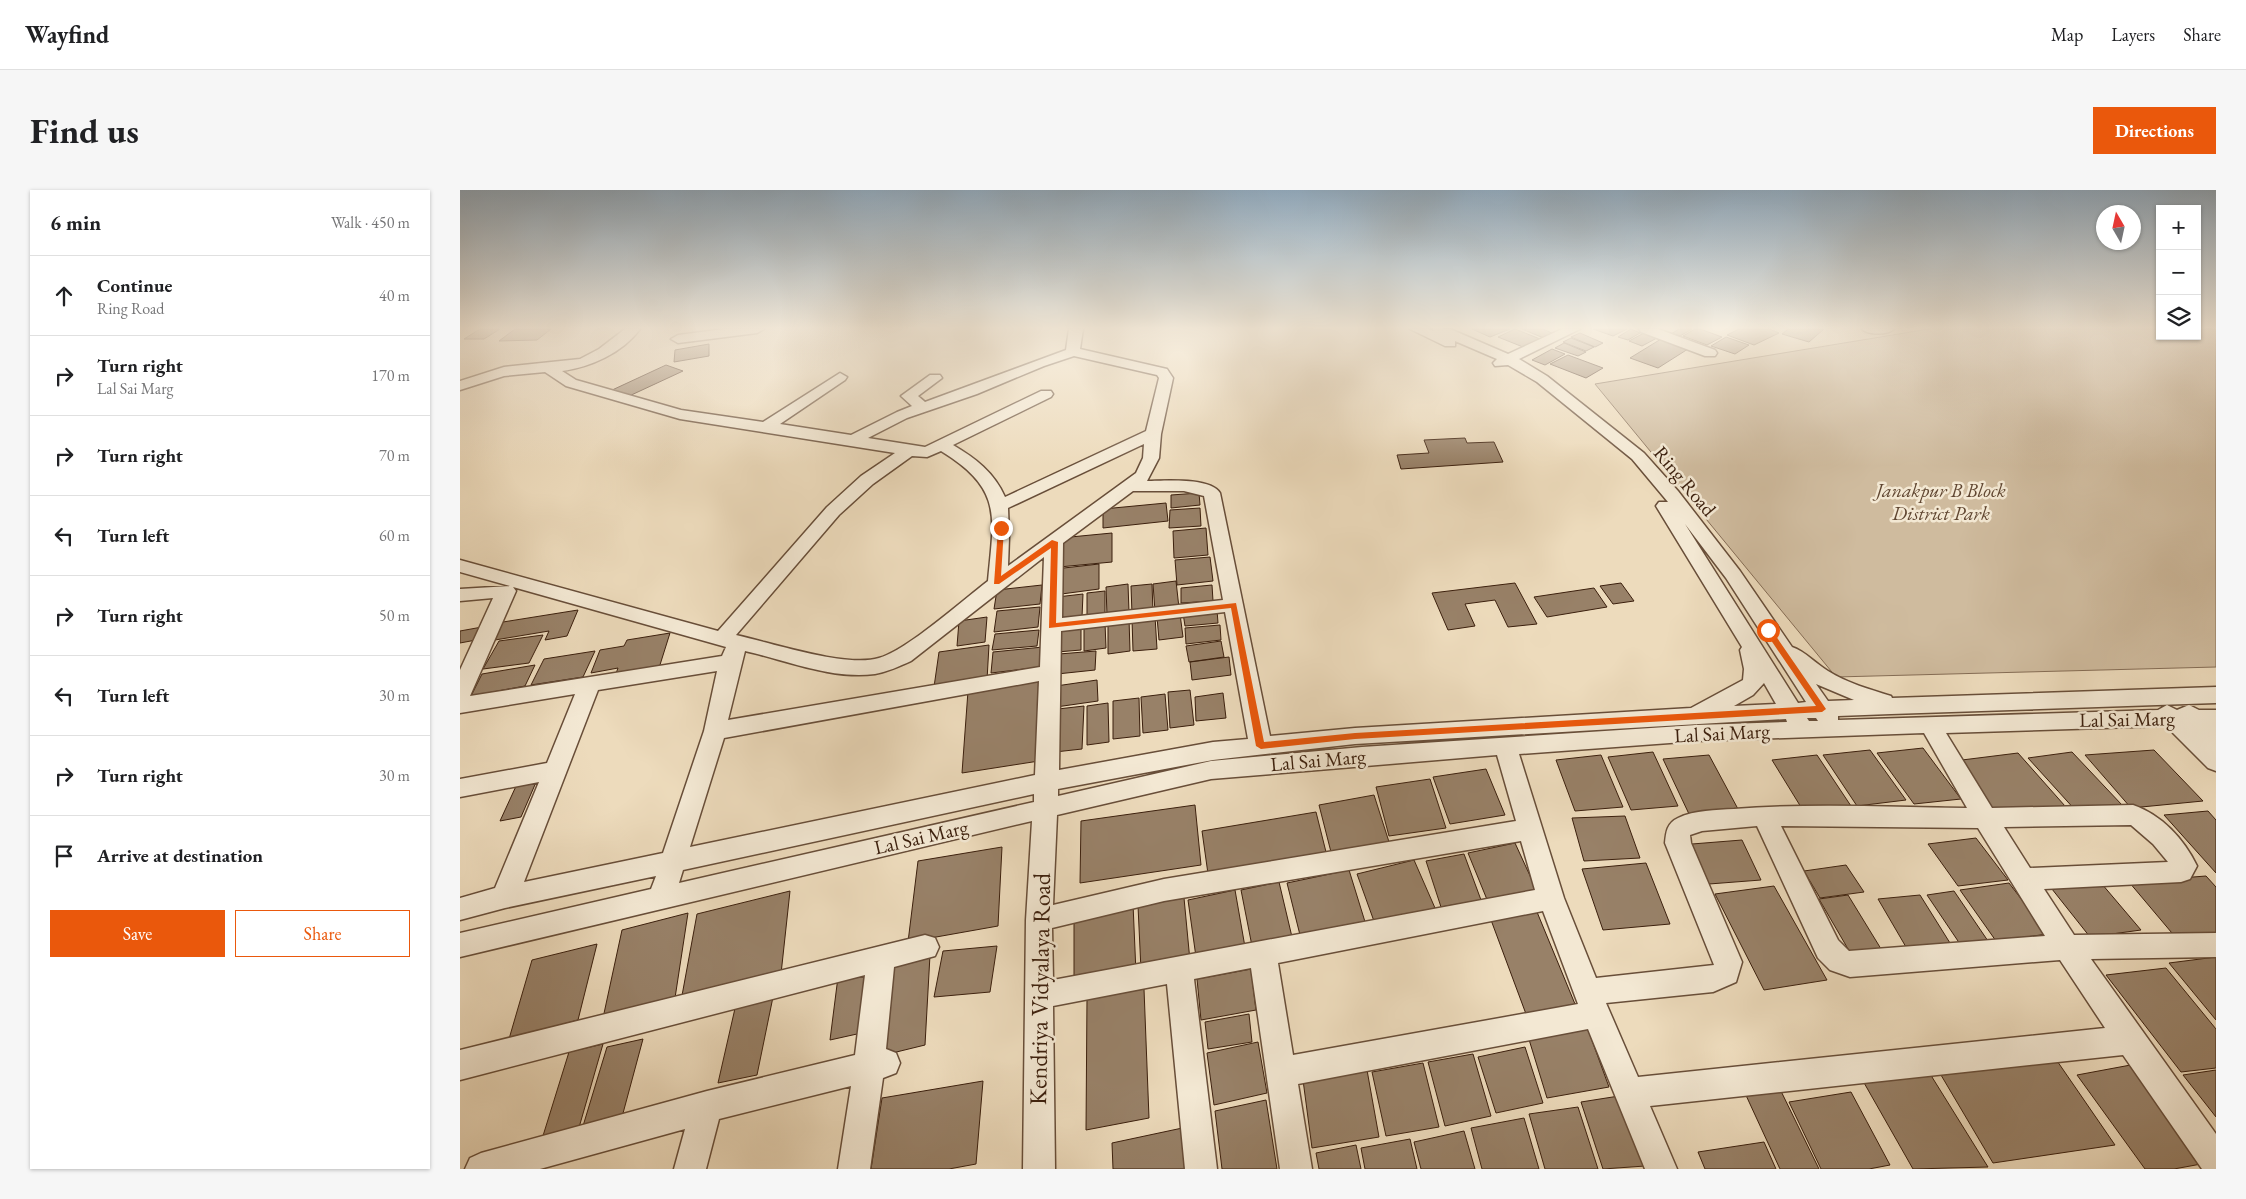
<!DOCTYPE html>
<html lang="en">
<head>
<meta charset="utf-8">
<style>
  :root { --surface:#fff; --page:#f6f6f6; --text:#202124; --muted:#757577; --line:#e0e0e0; --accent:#ea580c }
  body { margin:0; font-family:"EB Garamond",serif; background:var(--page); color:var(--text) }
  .controls { position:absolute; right:15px; top:15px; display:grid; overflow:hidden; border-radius:0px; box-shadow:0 1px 4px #0004 }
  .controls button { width:45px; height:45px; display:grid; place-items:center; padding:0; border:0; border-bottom:1px solid var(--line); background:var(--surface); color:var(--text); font:25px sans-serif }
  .compass { position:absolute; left:1636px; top:15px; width:45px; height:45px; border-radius:50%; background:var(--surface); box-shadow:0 1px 4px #0004; rotate:351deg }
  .stop { position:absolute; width:15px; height:15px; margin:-11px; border:4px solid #ea580c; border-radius:50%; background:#fff }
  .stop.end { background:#ea580c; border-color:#fff; box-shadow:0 1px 5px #0008 }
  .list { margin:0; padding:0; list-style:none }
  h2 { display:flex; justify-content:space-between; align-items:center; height:65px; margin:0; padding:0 20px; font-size:21px }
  h2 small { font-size:16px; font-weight:400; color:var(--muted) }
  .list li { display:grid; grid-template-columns:32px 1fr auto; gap:15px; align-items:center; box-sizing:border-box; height:80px; padding:0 20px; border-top:1px solid var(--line) }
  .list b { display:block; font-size:19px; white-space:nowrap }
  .list p { margin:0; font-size:16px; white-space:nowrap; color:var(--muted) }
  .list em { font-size:16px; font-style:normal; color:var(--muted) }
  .actions { display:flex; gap:10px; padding:15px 20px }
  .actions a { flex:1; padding:11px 0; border:1px solid var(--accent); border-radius:0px; text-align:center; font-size:18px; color:var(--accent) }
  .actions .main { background:var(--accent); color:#fff }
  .icon { flex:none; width:28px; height:28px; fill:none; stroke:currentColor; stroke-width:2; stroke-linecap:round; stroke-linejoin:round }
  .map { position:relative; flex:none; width:1756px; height:979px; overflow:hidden; border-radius:0px }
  header { display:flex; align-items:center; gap:30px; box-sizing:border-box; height:70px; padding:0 25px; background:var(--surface); border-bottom:1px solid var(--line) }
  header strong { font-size:24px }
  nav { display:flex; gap:28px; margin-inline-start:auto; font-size:18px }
  .intro { display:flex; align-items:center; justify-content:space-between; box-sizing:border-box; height:120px; padding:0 30px }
  h1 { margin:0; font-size:35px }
  .button { padding:12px 22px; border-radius:0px; background:var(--accent); color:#fff; font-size:18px; font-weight:700 }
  main { display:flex; gap:30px; padding:0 30px }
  aside { flex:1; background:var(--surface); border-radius:0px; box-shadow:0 1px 4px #0004 }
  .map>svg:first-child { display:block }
</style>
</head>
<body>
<header>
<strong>Wayfind</strong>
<nav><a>Map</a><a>Layers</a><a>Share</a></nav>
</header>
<div class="intro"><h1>Find us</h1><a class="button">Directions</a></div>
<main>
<aside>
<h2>6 min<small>Walk · 450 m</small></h2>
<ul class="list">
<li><svg class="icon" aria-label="ahead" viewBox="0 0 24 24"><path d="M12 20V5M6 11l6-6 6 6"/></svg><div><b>Continue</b><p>Ring Road</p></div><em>40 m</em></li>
<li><svg class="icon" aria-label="right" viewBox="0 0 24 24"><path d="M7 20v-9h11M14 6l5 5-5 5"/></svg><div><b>Turn right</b><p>Lal Sai Marg</p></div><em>170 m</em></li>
<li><svg class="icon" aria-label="right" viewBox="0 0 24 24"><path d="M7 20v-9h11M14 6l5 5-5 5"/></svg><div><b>Turn right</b></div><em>70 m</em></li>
<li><svg class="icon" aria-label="left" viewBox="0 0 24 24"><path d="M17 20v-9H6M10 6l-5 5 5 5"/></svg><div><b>Turn left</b></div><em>60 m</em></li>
<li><svg class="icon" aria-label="right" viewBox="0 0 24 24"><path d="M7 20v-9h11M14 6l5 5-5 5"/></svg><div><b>Turn right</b></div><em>50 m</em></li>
<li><svg class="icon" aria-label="left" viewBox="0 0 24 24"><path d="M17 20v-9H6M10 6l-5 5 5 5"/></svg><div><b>Turn left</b></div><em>30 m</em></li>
<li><svg class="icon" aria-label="right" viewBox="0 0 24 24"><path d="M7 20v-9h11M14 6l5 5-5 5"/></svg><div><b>Turn right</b></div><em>30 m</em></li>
<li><svg class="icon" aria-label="arrive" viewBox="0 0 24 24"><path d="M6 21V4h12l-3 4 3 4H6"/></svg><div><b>Arrive at destination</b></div></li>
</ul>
<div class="actions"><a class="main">Save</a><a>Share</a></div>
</aside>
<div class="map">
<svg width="1756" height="979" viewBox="0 0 1756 979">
  <rect width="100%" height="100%" fill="#eddbbc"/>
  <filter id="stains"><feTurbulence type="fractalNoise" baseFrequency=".004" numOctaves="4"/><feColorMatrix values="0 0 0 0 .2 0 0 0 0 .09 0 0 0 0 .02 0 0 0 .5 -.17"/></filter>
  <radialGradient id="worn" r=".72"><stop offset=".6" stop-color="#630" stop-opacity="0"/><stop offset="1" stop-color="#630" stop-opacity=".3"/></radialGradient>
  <path fill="#cfbb9e" stroke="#856d56" d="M1469 139H1700V146H1737V139H1756V477L1376 487 1135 194Z"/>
  <path fill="#988168" stroke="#3b1f0d" d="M20 139H40L24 149H4Z
    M55 139H91L77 150 39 151Z
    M1012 139H1050L1030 147Z
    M1055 139 1080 149 1063 157 1038 147Z
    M1062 139H1083L1096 145 1086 149Z
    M1133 139H1167L1153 146Z
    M1171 139 1180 143 1168 150 1158 147Z
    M1219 139H1232L1220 146 1211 144Z
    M1235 139H1240L1262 147 1247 155 1223 146Z
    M1279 139H1309L1319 143 1294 155 1267 145Z
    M1328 139H1364L1349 152 1322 144Z
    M1120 143 1143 153 1135 157 1111 147Z
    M1184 143 1197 148 1182 156 1169 151Z
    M1266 147 1289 155 1275 164 1251 156Z
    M1111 148 1134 157 1126 161 1103 152Z
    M1201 149 1228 159 1198 178 1170 168Z
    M1104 153 1126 162 1118 166 1095 158Z
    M249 154V166L214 172 215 160Z
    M1092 159 1105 164 1085 175 1072 170Z
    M1108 165 1143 178 1126 188 1090 174Z
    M206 175 223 181 167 207 150 201Z
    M1005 248 1007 253 1034 252 1043 272 941 279 937 265 969 263 964 250Z
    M739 303 740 315 711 318V305Z
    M706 313 708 331 643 338V319Z
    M740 318 741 336 709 338 710 320Z
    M746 338 748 365 714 368 713 341Z
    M652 343V372L599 377 600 348Z
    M750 367 753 391 717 395 715 370Z
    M639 374V399L594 405 595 379Z
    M716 391 719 418 695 421 693 394Z
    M1055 393 1077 434 1048 437 1035 410 1005 414 1015 436 988 440 972 403Z
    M1161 393 1174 411 1153 414 1140 396Z
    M668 394 669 422 647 425 646 397Z
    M692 394 693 422 672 424 671 396Z
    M582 395 580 414 534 419 537 400Z
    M752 395 753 411 721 413V398Z
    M1134 398 1147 417 1087 427 1074 407Z
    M645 401V426L627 428V403Z
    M623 404 622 427 595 429 597 407Z
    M580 417 578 437 534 442 537 421Z
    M118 420 107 446 85 450 89 441 35 450 43 432Z
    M757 420 758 433 725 436 723 423Z
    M720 424 723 447 699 450 697 427Z
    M695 426 697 459 673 461 672 429Z
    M527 427 525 452 497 456 499 431Z
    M669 429 670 461 648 464V431Z
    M645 433 646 458 624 461V435Z
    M760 435 761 450 726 454 725 438Z
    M22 437 16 450 0 453V441Z
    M621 437V460L597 462 598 439Z
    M579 440 577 456 532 460 535 444Z
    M210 443 199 478 155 486 158 478 131 483 140 460 164 456 167 450Z
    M83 445 69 473 23 479 39 451Z
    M761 451 764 467 729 472 726 456Z
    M529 455 527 490 474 497 479 462Z
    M583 457 581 477 531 483 533 462Z
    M135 461 123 487 71 495 84 469Z
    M636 461 635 480 597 484 599 464Z
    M769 467 771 485 732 490 730 472Z
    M75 475 65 496 11 506 22 484Z
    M579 490V571L502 583 508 501Z
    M637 490 638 511 596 517V496Z
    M730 500 734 535 710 538 708 502Z
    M763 503 766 528 736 531 735 507Z
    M705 504 708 540 683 543 681 507Z
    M679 508 680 546 653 549V511Z
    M648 513 649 552 627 555V516Z
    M624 516 622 559 595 562 598 519Z
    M1463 558 1501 609 1454 614 1417 563Z
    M1410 560 1446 610 1397 616 1363 565Z
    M1694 560 1743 611 1671 618 1625 565Z
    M1193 562 1218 616 1171 620 1148 567Z
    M1612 562 1662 615 1617 622 1568 568Z
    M1558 563 1605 616 1538 625 1494 571Z
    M1141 565 1163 617 1115 621 1096 570Z
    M1249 565 1278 619 1229 624 1203 569Z
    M1357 565 1391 616 1344 622 1312 570Z
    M1026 579 1045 625 990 634 973 587Z
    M970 589 986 638 929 646 916 597Z
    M77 590 61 627 40 631 57 594Z
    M914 605 930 655 872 666 859 615Z
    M735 615 741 675 620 693 621 631Z
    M1748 621 1756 630V683L1704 625Z
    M856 622 868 670 749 691 742 641Z
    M1165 626 1180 668 1124 671 1112 628Z
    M1516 648 1548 690 1498 696 1468 654Z
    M1282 650 1301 690 1249 694 1232 654Z
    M1055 653 1077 701 1028 712 1008 663Z
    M542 657 538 736 448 752 458 671Z
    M1004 664 1021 710 981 717 966 671Z
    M954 670 975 718 915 734 897 684Z
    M1186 673 1210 734 1143 740 1122 679Z
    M1386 675 1404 702 1360 708 1344 681Z
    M889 680 906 735 841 749 827 693Z
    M1746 686 1756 697V745L1717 749 1669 692Z
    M1636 687 1681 740 1630 747 1588 694Z
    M819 692 832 747 792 756 781 700Z
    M1549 693 1588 744 1536 751 1500 700Z
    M1314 696 1367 790 1304 800 1255 704Z
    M775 700 785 757 736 767 728 710Z
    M330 701 321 784 221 811 237 724Z
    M1494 701 1528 751 1500 754 1467 705Z
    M1388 705 1426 767 1395 771 1359 709Z
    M1460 705 1490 753 1446 757 1418 709Z
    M724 708 730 771 681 780 678 716Z
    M673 714 676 783 614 795V724Z
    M1077 722 1115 814 1066 824 1031 730Z
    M228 723 215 808 143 828 162 740Z
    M137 754 118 830 49 849 72 770Z
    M537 756 530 802 474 807 483 761Z
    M470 765 465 855 416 867 425 775Z
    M1756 767V830L1709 773Z
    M1706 778 1756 839V878L1721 882 1646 785Z
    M791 779 796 820 741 830 737 789Z
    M413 780 406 842 370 850 378 787Z
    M684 799 689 928 626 940 627 808Z
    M313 807 297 885 258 893 276 814Z
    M789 824 792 852 748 859 745 832Z
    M1126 834 1149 897 1087 908 1067 843Z
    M183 849 162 927 123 936 147 857Z
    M798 852 807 903 754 915 747 863Z
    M143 854 118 941 82 949 109 862Z
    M1065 857 1083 913 1036 923 1018 867Z
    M1013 864 1031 926 985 936 968 872Z
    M1593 865 1655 955 1533 973 1478 880Z
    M963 873 979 937 926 946 912 882Z
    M1676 874 1752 972 1714 979H1685L1617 885Z
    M1467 879 1528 977 1453 979 1403 891Z
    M907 880 919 947 852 958 843 890Z
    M1756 880V927L1723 885Z
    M523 891 516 974 489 979H411L422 908Z
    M1318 895 1359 979H1320L1284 901Z
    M1391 902 1430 975 1409 979H1361L1329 912Z
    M1159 906 1185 976 1143 979 1121 912Z
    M806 910 817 979H762L755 921Z
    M1118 917 1138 979H1085L1069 924Z
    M1064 928 1079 979H1022L1011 938Z
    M727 937 731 979H653L652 953Z
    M1004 941 1015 979H961L954 952Z
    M950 949 957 979H905L901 958Z
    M1304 952 1316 979H1245L1238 962Z
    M896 955 901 979H859L856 963Z"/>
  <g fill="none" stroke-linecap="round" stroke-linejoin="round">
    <g stroke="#684e39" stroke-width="3">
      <path id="minor" d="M165 139H180C162 163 131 177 102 181L116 190 221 220 303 232 380 183 387 187 385 190 320 234 391 245 437 222 452 216 441 206 470 185H480L482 188 458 206 465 212 606 160 609 139H623L620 159 707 179 713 188 701 244 699 268 687 291C704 291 750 287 760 303L810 546 895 538 1231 518 1283 490 1284 479 1280 460 1282 457 1196 316 1199 312H1208L1172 269 1077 192 1048 175 1035 176 1033 173 1037 169 995 151V156H985L950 139H968L974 141 972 139H990L1048 164 1102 139H1120L1059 169 1087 186 1184 263 1218 301 1280 381 1332 457C1345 461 1356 474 1368 481 1387 493 1409 499 1431 506L1432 508 1756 497V513L1431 524 1378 526V530L1698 520 1707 515 1717 520 1729 515 1739 520H1756V581L1748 578 1706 536 1486 543 1532 618 1673 615C1702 625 1724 649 1737 676L1730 689 1721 692 1584 699 1614 745 1756 743V767L1631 769 1756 944V979H1742L1663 865 1190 916 1217 979H1185L1128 839 838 894 852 979H820L791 778 734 789 757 979H725L707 794 593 816 595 979H563L566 730 572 631 0 767V743L191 699 196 686 45 718 0 730V708L35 698 79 592 0 607V589L87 573 115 504 0 523V480L33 408 0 411V399L50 396 0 382V370L258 441 367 317 401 286 435 263 220 229 106 196 85 182 44 186 0 200V191L44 177 120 169 139 159ZM614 166 697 185 699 188 686 241 545 307C534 282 515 268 493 255L591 207 593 204 591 201H581L465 257 408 248 447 228 517 204 584 176ZM684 254 683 268 676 283 548 376 549 347 548 318ZM481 261C543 299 534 326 528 391 502 411 447 460 419 468 386 478 312 453 276 445L379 325 413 294 452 266 467 267ZM673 301H724L744 306 763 410 602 428 603 353ZM1225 334 1266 388 1346 512 1338 513ZM584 367 580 477 268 530 285 461C325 470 373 490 415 484 427 482 440 476 451 471ZM53 397 266 457 262 466 10 506 56 401ZM765 422 788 549 753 552 599 580 601 441ZM257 481 244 541 203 663 64 692 138 500ZM579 491 575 585 230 657 264 548ZM1304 493 1316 514 1274 516 1293 505ZM1356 494 1394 510 1368 511ZM1347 528H1356L1358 531H1349ZM1326 529 1327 532 1237 535 902 557 751 571 598 606V599L753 570 895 554ZM1464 543 1507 618C1430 617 1351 613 1274 619 1256 620 1235 620 1218 628 1207 633 1206 642 1205 653L1254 775 1136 788 1104 708 1059 564 1237 551ZM1037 565 1056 631 704 689 593 715 597 625 751 589ZM574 604V612L219 693 223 680ZM1671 635 1693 654 1708 672 1570 678 1544 637ZM1297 636 1358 768 1370 780 1390 787 1600 770 1645 838 1178 887 1146 813 1253 802 1276 792 1282 772 1231 653 1230 645 1242 641ZM1321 636 1518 638 1585 746 1389 761 1378 750ZM1061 651 1075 700 593 790 592 738 704 711ZM1083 721 1118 814 833 865 818 773Z
        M265 139H304L297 143 218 153 211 149 218 145Z
        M1179 139H1198L1255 160 1257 163 1255 166H1245L1181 142Z
        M1402 139H1434C1428 145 1408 145 1402 139Z
        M465 745 475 748 479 757 475 766 434 777 426 859 436 863 440 873 436 883 423 888 410 979H378L391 896 259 929 246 979H214L225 939 80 979H5L10 968 21 963 247 901 395 865 405 785 0 890V860Z"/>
    </g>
    <use href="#minor" fill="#f3e8d3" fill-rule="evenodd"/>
  </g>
  <linearGradient id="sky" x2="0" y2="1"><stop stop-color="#91aabe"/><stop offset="0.5" stop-color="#f7efe1"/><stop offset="1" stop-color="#f7efe1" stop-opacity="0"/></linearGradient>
  <rect width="1756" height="276" fill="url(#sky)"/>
  <path fill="#ea580c" d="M541 336 544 338 541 386 592 350 598 352 596 433 776 413 804 552 895 543 1356 516 1304 440 1308 438 1311 439 1366 519 1362 522 895 549 801 559 796 556 771 418 589 438 591 358 539 394H534L538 338Z"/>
  <g text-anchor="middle" stroke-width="5" stroke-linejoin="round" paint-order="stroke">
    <g font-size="20" fill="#3b1f0d" stroke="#f3e8d3">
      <text transform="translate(1225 291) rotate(50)" y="7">Ring Road</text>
      <text transform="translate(1667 529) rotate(-1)" y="7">Lal Sai Marg</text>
      <text transform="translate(1262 543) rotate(-3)" y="7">Lal Sai Marg</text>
      <text transform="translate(858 570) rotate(-5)" y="7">Lal Sai Marg</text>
      <text transform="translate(461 647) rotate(-13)" y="7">Lal Sai Marg</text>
    </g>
    <g font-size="20" font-style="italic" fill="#604631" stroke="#f3e8d3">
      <text x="1481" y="307">Janakpur B Block<tspan x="1481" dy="23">District Park</tspan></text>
    </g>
    <g font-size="24" fill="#3b1f0d" stroke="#f3e8d3">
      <text transform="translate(580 799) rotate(-89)" y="8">Kendriya Vidyalaya Road</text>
    </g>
  </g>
  <rect width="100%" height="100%" filter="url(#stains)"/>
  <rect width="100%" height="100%" fill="url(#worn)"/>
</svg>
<div class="controls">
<button>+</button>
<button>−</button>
<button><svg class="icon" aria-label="layers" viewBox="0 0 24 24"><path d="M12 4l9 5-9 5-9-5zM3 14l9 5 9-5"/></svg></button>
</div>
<svg class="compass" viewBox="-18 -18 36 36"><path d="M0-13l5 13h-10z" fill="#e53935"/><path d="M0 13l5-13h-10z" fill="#757577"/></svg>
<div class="stop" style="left:1308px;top:440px"></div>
<div class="stop end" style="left:541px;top:338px"></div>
</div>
</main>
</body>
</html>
